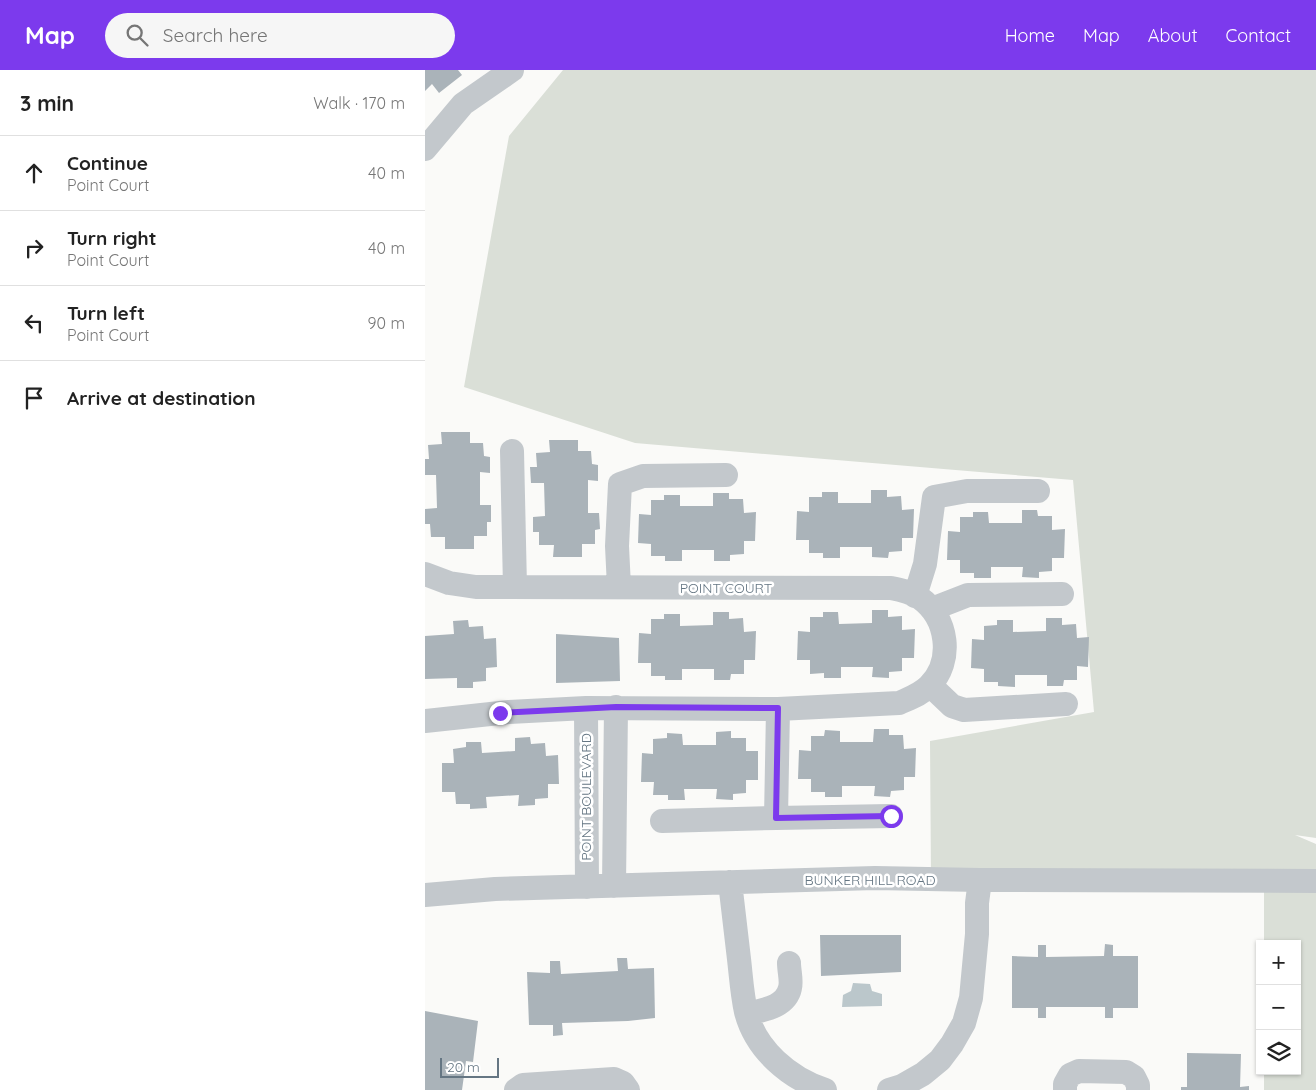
<!DOCTYPE html>
<html lang="en">
<head>
<meta charset="utf-8">
<style>
  :root { --surface:#fff; --page:#f6f6f6; --text:#222; --muted:#767676; --line:#e0e0e0; --accent:#7c3aed }
  body { margin:0; font-family:Quicksand,sans-serif; background:var(--page); color:var(--text) }
  .controls { position:absolute; right:15px; bottom:15px; display:grid; overflow:hidden; border-radius:0px; box-shadow:0 1px 4px #0004 }
  .controls button { width:45px; height:45px; display:grid; place-items:center; padding:0; border:0; border-bottom:1px solid var(--line); background:var(--surface); color:var(--text); font:25px sans-serif }
  .scale { position:absolute; left:15px; bottom:12px; width:59px; box-sizing:border-box; padding-left:5px; border:2px solid #657683; border-top:0; font-size:14px; line-height:18px; white-space:nowrap; color:#657683; -webkit-text-stroke:4px #fff; paint-order:stroke }
  .stop { position:absolute; width:15px; height:15px; margin:-11px; border:4px solid #7c3aed; border-radius:50%; background:#fff }
  .stop.end { background:#7c3aed; border-color:#fff; box-shadow:0 1px 5px #0008 }
  .list { margin:0; padding:0; list-style:none }
  h2 { display:flex; justify-content:space-between; align-items:center; height:65px; margin:0; padding:0 20px; font-size:21px }
  h2 small { font-size:16px; font-weight:400; color:var(--muted) }
  .list li { display:grid; grid-template-columns:32px 1fr auto; gap:15px; align-items:center; box-sizing:border-box; height:75px; padding:0 20px; border-top:1px solid var(--line) }
  .list b { display:block; font-size:19px; white-space:nowrap }
  .list p { margin:0; font-size:16px; white-space:nowrap; color:var(--muted) }
  .list em { font-size:16px; font-style:normal; color:var(--muted) }
  .icon { flex:none; width:28px; height:28px; fill:none; stroke:currentColor; stroke-width:2; stroke-linecap:round; stroke-linejoin:round }
  .map { position:relative; flex:none; width:891px; height:1020px; overflow:hidden }
  header { display:flex; align-items:center; gap:30px; box-sizing:border-box; height:70px; padding:0 25px; background:var(--accent); color:#fff }
  header strong { font-size:24px }
  nav { display:flex; gap:28px; margin-inline-start:auto; font-size:18px }
  .search { width:350px; height:45px; background:var(--page); display:flex; align-items:center; gap:12px; box-sizing:border-box; padding:0 18px; border-radius:28px; color:var(--muted); font-size:19px }
  main { display:flex }
  aside { flex:1; background:var(--surface) }
  .map>svg:first-child { display:block }
</style>
</head>
<body>
<header>
<strong>Map</strong>
<div class="search"><svg class="icon" aria-label="search" viewBox="0 0 24 24"><circle cx="10" cy="10" r="6"/><path d="M15 15l6 6"/></svg>Search here</div>
<nav><a>Home</a><a>Map</a><a>About</a><a>Contact</a></nav>
</header>
<main>
<aside>
<h2>3 min<small>Walk · 170 m</small></h2>
<ul class="list">
<li><svg class="icon" aria-label="ahead" viewBox="0 0 24 24"><path d="M12 20V5M6 11l6-6 6 6"/></svg><div><b>Continue</b><p>Point Court</p></div><em>40 m</em></li>
<li><svg class="icon" aria-label="right" viewBox="0 0 24 24"><path d="M7 20v-9h11M14 6l5 5-5 5"/></svg><div><b>Turn right</b><p>Point Court</p></div><em>40 m</em></li>
<li><svg class="icon" aria-label="left" viewBox="0 0 24 24"><path d="M17 20v-9H6M10 6l-5 5 5 5"/></svg><div><b>Turn left</b><p>Point Court</p></div><em>90 m</em></li>
<li><svg class="icon" aria-label="arrive" viewBox="0 0 24 24"><path d="M6 21V4h12l-3 4 3 4H6"/></svg><div><b>Arrive at destination</b></div></li>
</ul>
</aside>
<div class="map">
<svg width="891" height="1020" viewBox="0 0 891 1020">
  <rect width="100%" height="100%" fill="#fafaf8"/>
  <path fill="#dadfd7" d="M138 0H891V768L870 765 891 774V1020H839V1001H872V874H839V820L506 808 505 671 669 642 648 410 210 373 39 317 84 66Z"/>
  <path fill="#bbc7cb" d="M428 913 445 914 447 921 457 924V936L417 937 418 925 426 921Z"/>
  <path fill="#aab3b9" d="M0 0H33L37 5 14 23 7 14 0 21Z
    M16 362H45V373H58L59 386 65 387V403L55 402V435H66V452H62V466H49V479H20V467H6L5 454H0V439L12 438 11 405H0V389H4L3 375 17 374Z
    M124 370H153V381H166L167 394 173 395V411L163 410V443H174L175 459 170 460V474H157V487H128L129 475H114V462H108V447L120 446 119 413H106L105 397H112L111 383 125 382Z
    M446 420H462V427L476 426 477 440 489 439 488 468H477V481L464 482 463 488 447 487V477H415V488H398V483H384V470H371L372 441 384 442V427H397V422H413V433H446Z
    M288 423H304V429H318L319 443 331 442 330 471H319V484L305 485V491H289V480H257V491H240V486H226V474L213 473 214 444 226 445V430H239V425H255V436H288Z
    M597 440H612L613 446H627V460L640 459 639 488H627V501L614 502V508L597 507 598 497H566V508H549V503H535V490H522L523 461 535 462V447H548V442H563L564 453H597Z
    M447 540H463V547L477 546V560L490 559 489 588H477V601L464 602V608L447 607 448 597H416V608H399V603L385 604V590H372L373 561 385 562V547H398V542H413L414 554 447 553Z
    M288 542H304V549L318 548 319 562 331 561 330 590H319V604H306L305 610H289V599H257V610H240V606H226V593H213L214 563 226 564V549H239V544H255V556L288 555Z
    M621 548H637V555L651 554 652 568 664 567 663 597 652 596V610H639L638 616H622V605H590V617L573 616V612H559V599L546 598 547 569 559 570V556L572 555V550H588V562L621 561Z
    M43 550 44 557 58 556 59 569 71 568 72 597 61 598V611L48 612V618H32V608L0 609V566L29 564 28 551Z
    M131 564 194 568 195 611 131 613Z
    M449 659H464V665H478L479 679 491 678 490 707H479V720L466 721 465 727 449 726 450 716H417V727H400V722H386V709H373L374 680 386 681V666H399L400 660 415 661V672H448Z
    M306 661V668H321V681H333V710H321V723L308 724V730L291 729 292 719H259L260 730H243V725H228L229 712H216L217 683 228 684V669L242 668V663L257 664 258 675H291V662Z
    M105 667 106 674 120 673 121 686 133 685 134 714H123V728L110 729V735L93 736 94 725 61 727 62 738 45 739V734H31L30 722H17V693H29L28 679 41 677V672H56L57 683 90 681V668Z
    M395 865H476V902L396 906Z
    M680 874 688 875V886H713V938H688V948H680V937H621V948H613V938H587V886L613 887V875H621V887L679 886Z
    M192 888H202L203 899 229 898 230 948 203 951 137 953 138 965 128 966V955H104L102 902 125 903V891H135L136 904 193 901Z
    M0 941 53 951 48 992 41 991 37 1020H0Z
    M762 983 816 984 815 1017 824 1016V1020H756V1017H762Z"/>
  <g fill="none" stroke-linecap="round" stroke-linejoin="round">
    <path stroke="#c3c8cc" stroke-width="24" d="M0 79 38 34 87 0
      M87 381 90 517
      M0 504 24 513 51 517 466 518C476 520 486 522 495 528 523 548 529 591 504 616 495 625 485 628 474 633L353 639 161 638 84 642 0 651
      M194 517 192 476 195 414 218 406 301 405
      M490 526 500 494 509 427 542 421H613
      M507 539 543 525 637 524
      M505 615 527 636 539 640 641 634
      M161 638 162 817
      M351 748 466 746
      M237 751 351 748 353 639
      M305 812C308 838 311 863 314 889 316 906 317 924 321 942 331 980 364 1008 400 1020
      M189 816 191 637
      M0 825 70 819 450 808 555 810 891 811
      M322 944C338 940 361 937 365 918 367 911 364 901 364 893
      M91 1020 98 1015 189 1009 198 1013 203 1020
      M464 1020 477 1016 498 1004 515 990 527 974 539 953 546 928 552 864V833L555 810
      M640 1020V1014L645 1005 654 1001 701 1002 709 1007 713 1015V1020"/>
  </g>
  <g fill="none" stroke-linecap="round" stroke-linejoin="round">
    <path stroke="#7c3aed" stroke-width="6" d="M75 643 191 637 353 638 351 748 466 746"/>
  </g>
  <g text-anchor="middle" stroke-width="5" stroke-linejoin="round" paint-order="stroke">
    <g font-size="14" fill="#657683" stroke="#fff">
      <text x="301" y="523">POINT COURT</text>
      <text transform="translate(161 727) rotate(-90)" y="5">POINT BOULEVARD</text>
      <text x="445" y="815">BUNKER HILL ROAD</text>
    </g>
  </g>
</svg>
<div class="controls">
<button>+</button>
<button>−</button>
<button><svg class="icon" aria-label="layers" viewBox="0 0 24 24"><path d="M12 4l9 5-9 5-9-5zM3 14l9 5 9-5"/></svg></button>
</div>
<div class="scale">20 m</div>
<div class="stop" style="left:466px;top:746px"></div>
<div class="stop end" style="left:75px;top:643px"></div>
</div>
</main>
</body>
</html>
